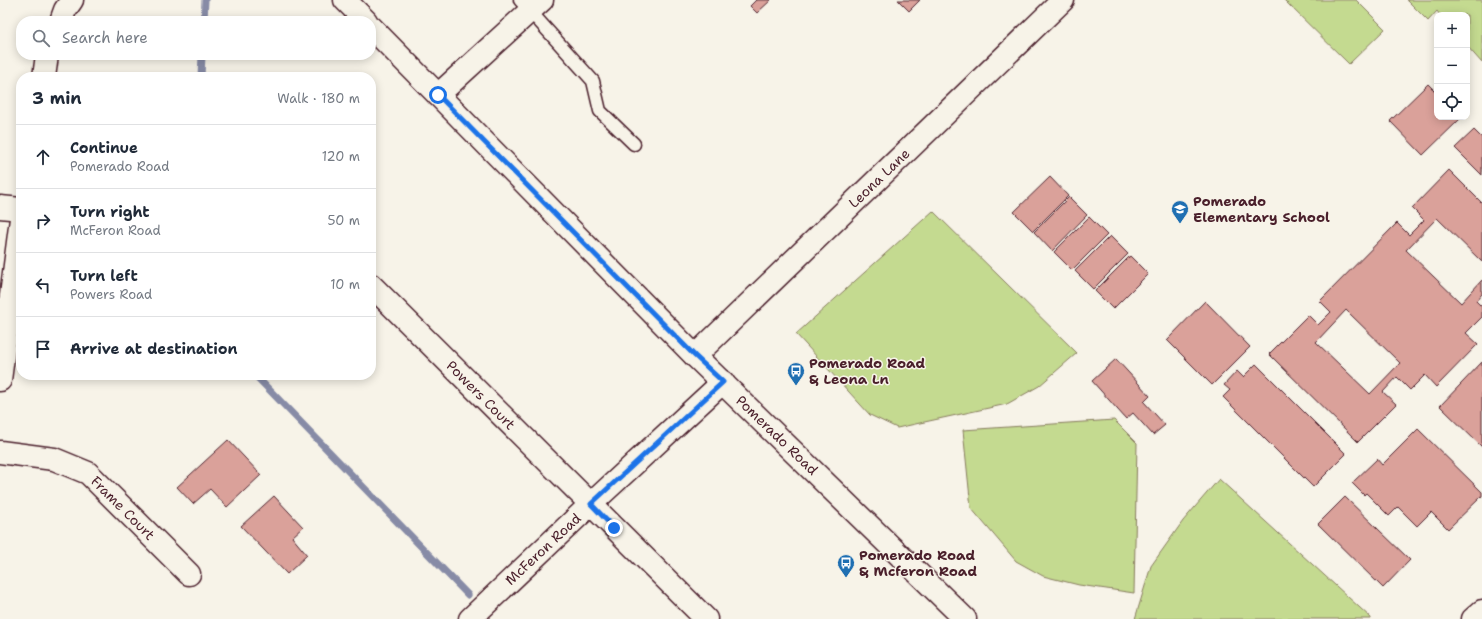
<!DOCTYPE html>
<html lang="en">
<head>
<meta charset="utf-8">
<style>
  :root { --surface:#fff; --page:#f2f2f3; --text:#1f2937; --muted:#747a83; --line:#e0e1e3 }
  body { margin:0; font-family:"Shantell Sans",sans-serif; background:var(--page); color:var(--text) }
  .controls { position:absolute; right:12px; top:12px; display:grid; overflow:hidden; border-radius:8px; box-shadow:0 2px 10px #0003 }
  .controls button { width:36px; height:36px; display:grid; place-items:center; padding:0; border:0; border-bottom:1px solid var(--line); background:var(--surface); color:var(--text); font:20px sans-serif }
  .stop { position:absolute; width:12px; height:12px; margin:-9px; border:3px solid #1a73e8; border-radius:50%; background:#fff }
  .stop.end { background:#1a73e8; border-color:#fff; box-shadow:0 1px 4px #0008 }
  .list { margin:0; padding:0; list-style:none }
  h2 { display:flex; justify-content:space-between; align-items:center; height:52px; margin:0; padding:0 16px; font-size:17px }
  h2 small { font-size:13px; font-weight:400; color:var(--muted) }
  .list li { display:grid; grid-template-columns:26px 1fr auto; gap:12px; align-items:center; box-sizing:border-box; height:64px; padding:0 16px; border-top:1px solid var(--line) }
  .list b { display:block; font-size:15px; white-space:nowrap }
  .list p { margin:0; font-size:13px; white-space:nowrap; color:var(--muted) }
  .list em { font-size:13px; font-style:normal; color:var(--muted) }
  .icon { flex:none; width:22px; height:22px; fill:none; stroke:currentColor; stroke-width:2; stroke-linecap:round; stroke-linejoin:round }
  .map { position:relative; flex:none; width:1482px; height:619px; overflow:hidden }
  .search { position:absolute; background:var(--surface); box-shadow:0 2px 10px #0003; left:16px; top:16px; width:360px; height:44px; display:flex; align-items:center; gap:10px; box-sizing:border-box; padding:0 14px; border-radius:16px; color:var(--muted); font-size:15px }
  .panel { position:absolute; background:var(--surface); box-shadow:0 2px 10px #0003; left:16px; top:72px; width:360px; height:308px; border-radius:16px }
  .map>svg:first-child { display:block }
</style>
</head>
<body>
<div class="map">
<svg width="1482" height="619" viewBox="0 0 1482 619">
  <rect width="100%" height="100%" fill="#f7f3e8"/>
  <filter id="ink" filterUnits="userSpaceOnUse"><feTurbulence type="fractalNoise" baseFrequency=".025" numOctaves="2"/><feDisplacementMap in="SourceGraphic" scale="8" xChannelSelector="R" yChannelSelector="G"/><feConvolveMatrix kernelMatrix="1 2 1 2 8 2 1 2 1" color-interpolation-filters="sRGB"/></filter>
  <g filter="url(#ink)">
    <path fill="#c4da90" stroke="#877c5e" d="M1284 0H1356L1385 29 1349 64Z
      M1407 0H1482V63L1467 46V15H1440L1437 11 1428 21Z
      M933 211 1077 353 1039 386 1007 404 897 428 870 415 796 334Z
      M1114 420 1137 443 1134 593 1079 585 1043 576 1016 561 971 508 963 430Z
      M1219 479 1371 618V619H1135L1151 566 1183 521Z"/>
    <g fill="none" stroke-linecap="round" stroke-linejoin="round">
      <path stroke="#878ba6" stroke-width="7" d="M204 21 205 0
        M201 77 202 55
        M255 375 468 595"/>
    </g>
    <path fill="#daa19a" stroke="#4a1f2b" fill-rule="evenodd" d="M756 0H771L757 13 750 6Z
      M898 0H920L909 11Z
      M1428 84 1437 93V117L1461 118 1423 155 1390 121Z
      M1474 130 1482 138V175L1455 148Z
      M1449 170 1482 203V262L1437 218 1406 250 1461 303 1482 280V294L1476 301 1482 307V317L1466 333 1478 344 1436 387 1425 375 1410 390 1397 377 1383 392 1396 404 1358 442 1269 354 1308 315 1318 325 1331 312 1320 301 1397 223 1409 235 1424 220 1412 208ZM1346 310 1400 363 1370 394 1316 342Z
      M1050 177 1068 196 1033 231 1014 212Z
      M1069 197 1087 215 1052 251 1034 232Z
      M1089 217 1107 235 1072 270 1054 252Z
      M1110 236 1128 254 1093 289 1075 271Z
      M1130 256 1148 274 1113 309 1095 291Z
      M1205 301 1250 347 1212 385 1167 340Z
      M1116 359 1150 396 1144 402 1165 425 1153 435 1133 413 1126 419 1092 381Z
      M1482 362V447L1440 406Z
      M1256 364 1346 454 1313 487 1223 397 1230 390 1224 385 1237 371 1243 377Z
      M1418 429 1482 492V496L1448 529 1431 512 1417 526 1398 507 1389 516 1366 493 1364 495 1352 483 1377 459 1382 465Z
      M228 440 261 475 227 507 210 489 193 504 177 487Z
      M274 496 303 527 292 537 307 555 287 574 241 526Z
      M1345 497 1410 560 1383 588 1318 524Z"/>
    <g fill="none" stroke-linecap="round" stroke-linejoin="round">
      <g stroke="#4a1f2b" stroke-width="15">
        <path id="service" d="M520 0 593 81 600 111 634 144"/>
      </g>
      <g stroke="#4a1f2b" stroke-width="25">
        <path id="minor" d="M438 95 542 0
          M0 207 21 209
          M371 285 706 619
          M695 356 1063 0
          M0 452 54 459 88 473 189 574
          M470 619 591 504 723 382
          M1473 619 1482 611"/>
      </g>
      <g stroke="#4a1f2b" stroke-width="25">
        <path id="tertiary" d="M61 21 65 10 72 0
          M44 77 47 55
          M0 380 21 219"/>
      </g>
      <g stroke="#4a1f2b" stroke-width="25">
        <path id="primary" d="M345 0 366 21
          M371 27 695 356 965 619"/>
      </g>
      <use href="#service" stroke="#f7f3e8" stroke-width="12"/>
      <use href="#minor" stroke="#f7f3e8" stroke-width="22"/>
      <use href="#tertiary" stroke="#f7f3e8" stroke-width="22"/>
      <use href="#primary" stroke="#f7f3e8" stroke-width="22"/>
    </g>
  </g>
  <g fill="none" stroke-linecap="round" stroke-linejoin="round" filter="url(#ink)">
    <path stroke="#1a73e8" stroke-width="5" d="M438 95 695 356 723 382 591 504 614 528"/>
  </g>
  <defs>
    <g id="school-pin" transform="scale(0.9)"><path d="M0 17L-7.5 6A9.5 9.5 0 1 1 7.5 6Z" fill="#1f6fb2" stroke="#f7f3e8"/><path d="M0-5L7-2L0 1L-7-2ZM-4 1L0 2.5L4 1V4Q0 6-4 4Z" fill="#fff"/></g>
    <g id="bus-pin" transform="scale(0.9)"><path d="M0 17L-7.5 6A9.5 9.5 0 1 1 7.5 6Z" fill="#1f6fb2" stroke="#f7f3e8"/><path d="M-5-6H5V4H4V6H2V4H-2V6H-4V4H-5ZM-3.5-4V0h7V-4ZM-3.5 1.2v1.5H-2V1.2ZM2 1.2v1.5H3.5V1.2Z" fill="#fff"/></g>
  </defs>
  <g fill-rule="evenodd">
    <use href="#school-pin" x="1180" y="209"/>
    <use href="#bus-pin" x="796" y="371"/>
    <use href="#bus-pin" x="846" y="563"/>
  </g>
  <g text-anchor="middle" stroke-width="3" stroke-linejoin="round" paint-order="stroke">
    <g font-size="14" fill="#4a1f2b" stroke="#f7f3e8">
      <text transform="translate(879 178) rotate(-44)" y="5">Leona Lane</text>
      <text transform="translate(481 395) rotate(45)" y="5">Powers Court</text>
      <text transform="translate(777 435) rotate(44)" y="5">Pomerado Road</text>
      <text transform="translate(123 508) rotate(45)" y="5">Frame Court</text>
      <text transform="translate(543 549) rotate(-43)" y="5">McFeron Road</text>
    </g>
    <g font-size="14" font-weight="bold" fill="#4a1f2b" stroke="#f7f3e8" text-anchor="start">
      <text x="1193" y="206">Pomerado<tspan x="1193" dy="16">Elementary School</tspan></text>
      <text x="809" y="368">Pomerado Road<tspan x="809" dy="16">&amp; Leona Ln</tspan></text>
      <text x="859" y="560">Pomerado Road<tspan x="859" dy="16">&amp; Mcferon Road</tspan></text>
    </g>
  </g>
</svg>
<div class="controls">
<button>+</button>
<button>−</button>
<button><svg class="icon" aria-label="locate" viewBox="0 0 24 24"><circle cx="12" cy="12" r="6"/><path d="M12 2v4M12 18v4M2 12h4M18 12h4"/></svg></button>
</div>
<div class="stop" style="left:438px;top:95px"></div>
<div class="stop end" style="left:614px;top:528px"></div>
<div class="search"><svg class="icon" aria-label="search" viewBox="0 0 24 24"><circle cx="10" cy="10" r="6"/><path d="M15 15l6 6"/></svg>Search here</div>
<section class="panel">
<h2>3 min<small>Walk · 180 m</small></h2>
<ul class="list">
<li><svg class="icon" aria-label="ahead" viewBox="0 0 24 24"><path d="M12 20V5M6 11l6-6 6 6"/></svg><div><b>Continue</b><p>Pomerado Road</p></div><em>120 m</em></li>
<li><svg class="icon" aria-label="right" viewBox="0 0 24 24"><path d="M7 20v-9h11M14 6l5 5-5 5"/></svg><div><b>Turn right</b><p>McFeron Road</p></div><em>50 m</em></li>
<li><svg class="icon" aria-label="left" viewBox="0 0 24 24"><path d="M17 20v-9H6M10 6l-5 5 5 5"/></svg><div><b>Turn left</b><p>Powers Road</p></div><em>10 m</em></li>
<li><svg class="icon" aria-label="arrive" viewBox="0 0 24 24"><path d="M6 21V4h12l-3 4 3 4H6"/></svg><div><b>Arrive at destination</b></div></li>
</ul>
</section>
</div>
</body>
</html>
